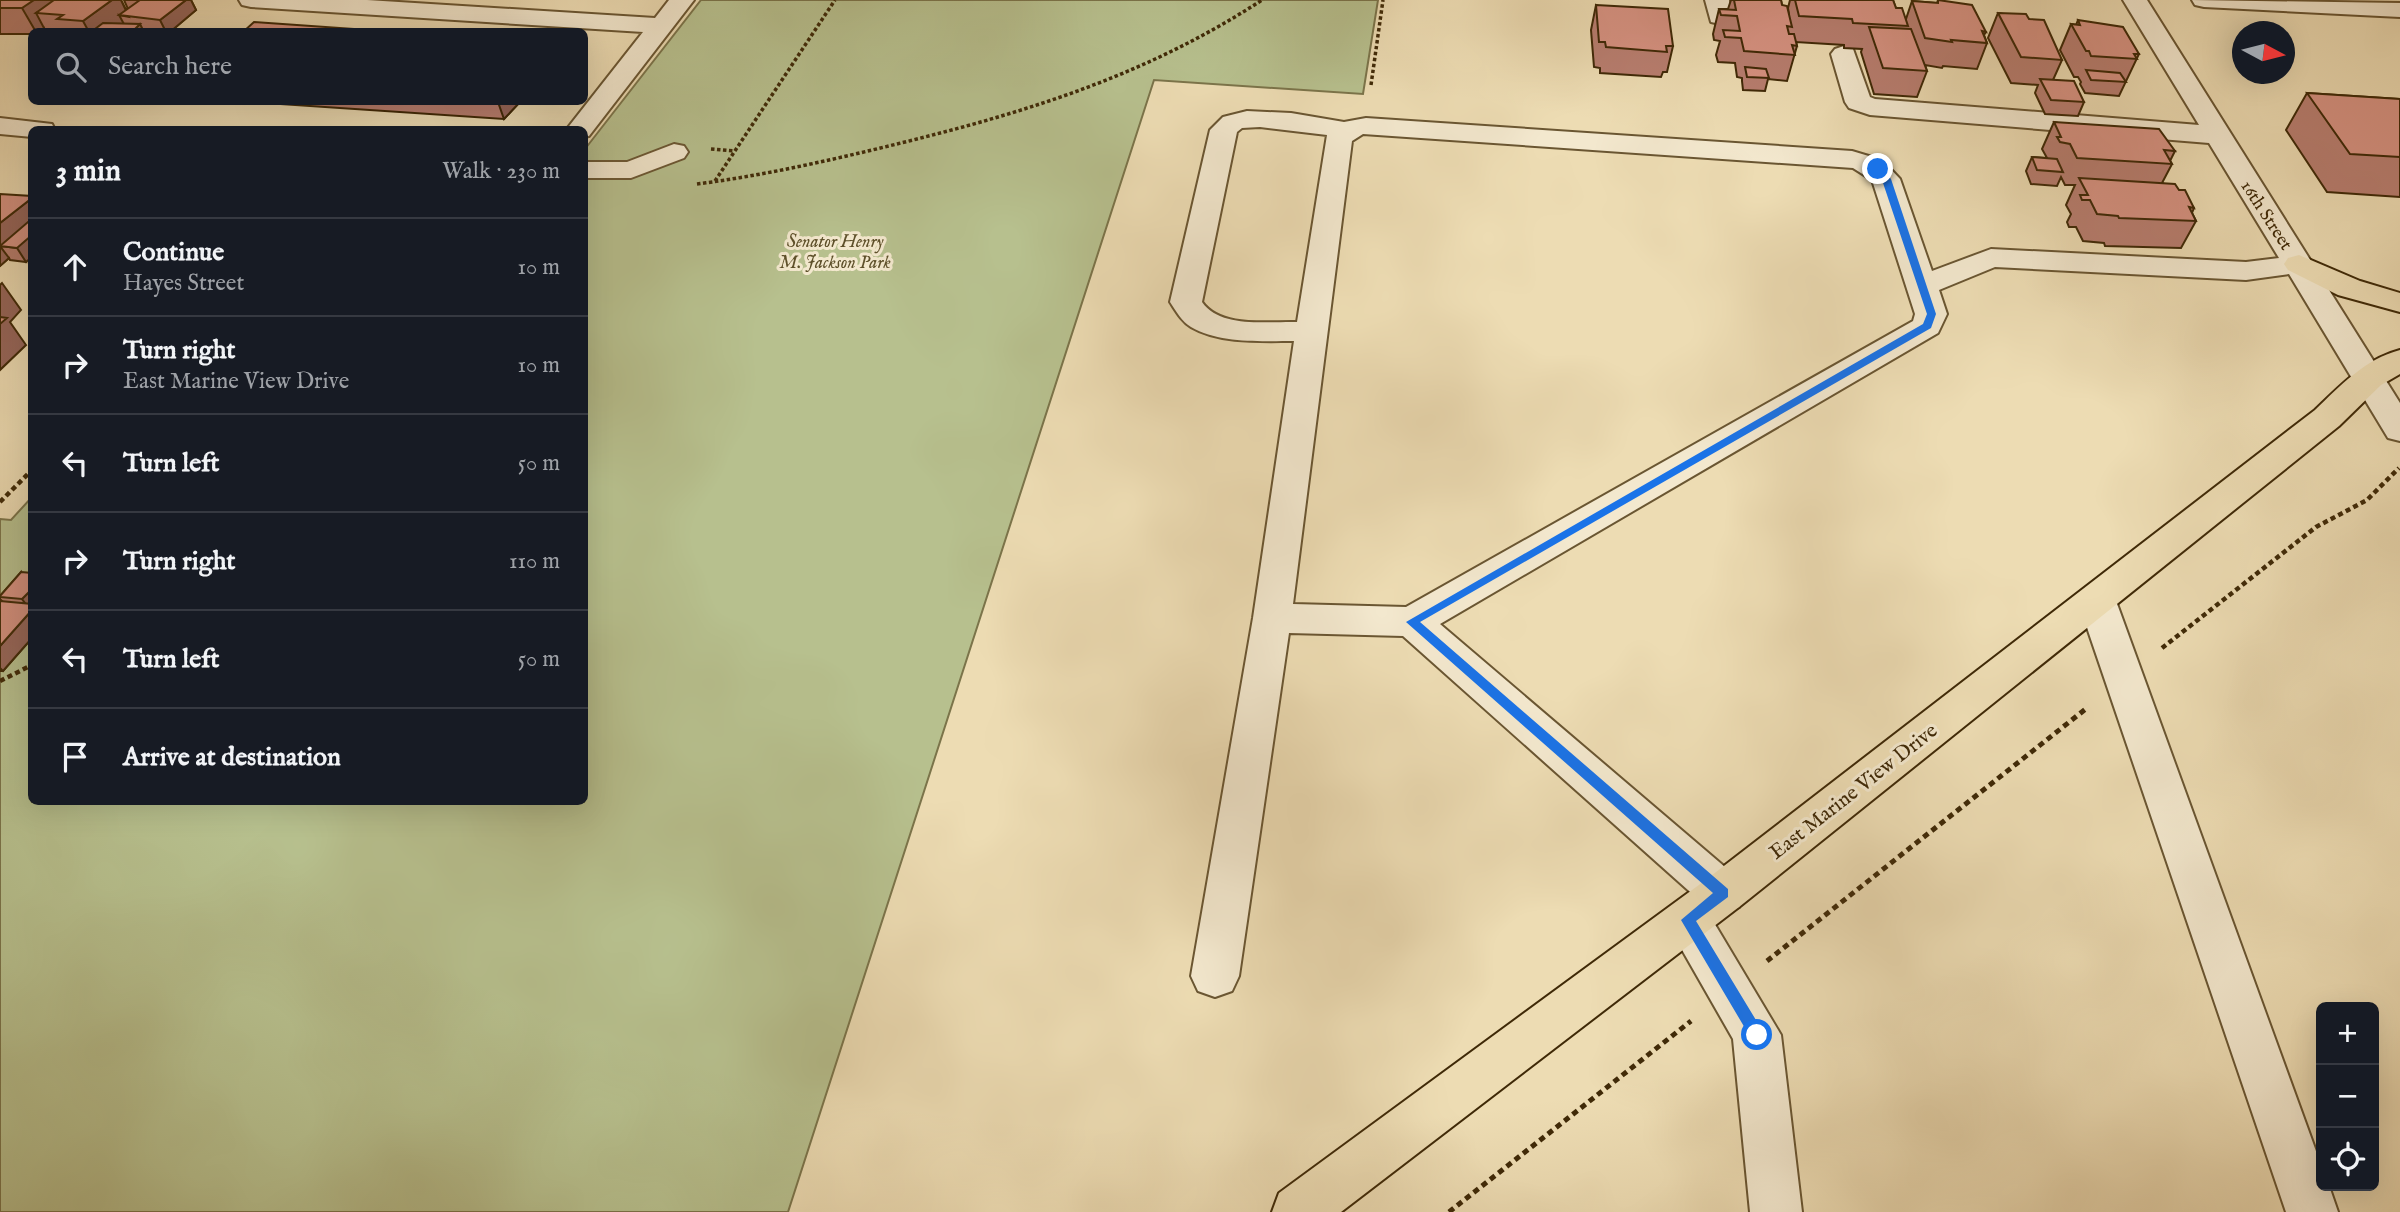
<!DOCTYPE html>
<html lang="en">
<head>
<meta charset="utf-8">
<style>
  :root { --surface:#171b24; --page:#242831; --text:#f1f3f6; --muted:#9ea1a6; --line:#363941 }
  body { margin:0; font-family:"IM FELL English",serif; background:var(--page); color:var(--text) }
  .controls { position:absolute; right:21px; bottom:21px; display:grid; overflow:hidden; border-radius:10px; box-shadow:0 7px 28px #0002 }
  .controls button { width:63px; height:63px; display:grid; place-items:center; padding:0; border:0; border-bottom:2px solid var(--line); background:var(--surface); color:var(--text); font:35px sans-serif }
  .compass { position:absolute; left:2232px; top:21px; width:63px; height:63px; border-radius:50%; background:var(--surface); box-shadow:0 7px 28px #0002; rotate:97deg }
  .stop { position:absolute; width:21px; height:21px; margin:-16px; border:5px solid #1a73e8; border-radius:50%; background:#fff }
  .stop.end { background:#1a73e8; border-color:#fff; box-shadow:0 2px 7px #0008 }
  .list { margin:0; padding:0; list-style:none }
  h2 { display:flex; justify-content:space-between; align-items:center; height:91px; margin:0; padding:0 28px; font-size:30px }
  h2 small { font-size:23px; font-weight:400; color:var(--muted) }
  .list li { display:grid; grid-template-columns:46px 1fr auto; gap:21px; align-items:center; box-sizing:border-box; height:98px; padding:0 28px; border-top:2px solid var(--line) }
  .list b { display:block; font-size:26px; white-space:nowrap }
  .list p { margin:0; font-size:23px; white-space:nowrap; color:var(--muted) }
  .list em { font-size:23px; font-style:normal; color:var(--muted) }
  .icon { flex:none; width:38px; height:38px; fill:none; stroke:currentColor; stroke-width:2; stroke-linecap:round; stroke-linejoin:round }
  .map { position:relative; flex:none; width:2400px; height:1212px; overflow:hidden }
  .search { position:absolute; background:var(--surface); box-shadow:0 7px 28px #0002; left:28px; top:28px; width:560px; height:77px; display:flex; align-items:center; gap:18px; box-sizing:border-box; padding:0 24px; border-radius:10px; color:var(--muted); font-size:26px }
  .panel { position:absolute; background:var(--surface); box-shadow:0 7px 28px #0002; left:28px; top:126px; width:560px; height:679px; border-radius:10px }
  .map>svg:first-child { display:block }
</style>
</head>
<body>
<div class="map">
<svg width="2400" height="1212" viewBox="0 0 2400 1212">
  <rect width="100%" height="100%" fill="#eddcb3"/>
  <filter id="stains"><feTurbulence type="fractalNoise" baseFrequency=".00286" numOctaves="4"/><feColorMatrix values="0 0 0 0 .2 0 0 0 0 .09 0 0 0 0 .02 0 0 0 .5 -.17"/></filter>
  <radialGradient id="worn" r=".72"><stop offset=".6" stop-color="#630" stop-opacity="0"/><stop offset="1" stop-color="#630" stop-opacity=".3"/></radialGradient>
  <path fill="#b7c08e" stroke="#7b744a" stroke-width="2" d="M701 0H1378L1363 94 1154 80 788 1212H0V519L11 520 31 498 32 802H584L585 149Z"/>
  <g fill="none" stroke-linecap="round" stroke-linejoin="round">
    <g stroke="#6a5632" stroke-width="4">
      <path id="minor" d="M239 0H367L655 18 669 0H694L589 136 584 137V130H566L643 32 251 7 242 5Z
        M1705 0H1729L1732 17 1729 22 1720 24 1711 22Z
        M2123 0H2147L2400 403V441L2388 438 2289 274 2246 280 1995 267 1939 290 1947 314 1938 333 1440 624 1739 879 1746 893 1739 907 1723 912 1707 907 1403 636 1289 633 1239 976 1232 991 1215 997 1198 991 1191 976 1253 618 1294 341C1262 341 1220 344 1191 327 1182 322 1176 311 1170 302L1210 130 1223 117 1247 111 1291 113 1344 122 1366 118 1852 151 1882 160 1900 179 1932 271 1991 249 2246 262 2279 258 2209 143 1870 115 1849 108 1845 102 1831 54 1835 49 1844 46 1853 49 1870 97 1875 99 2199 125ZM1260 127 1327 135 1297 322C1268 321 1221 329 1202 302L1237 132 1242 128ZM1363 134 1853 168 1872 180 1915 314 1913 321 1406 607 1293 604 1352 141Z
        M2192 0 2400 3V17L2204 7 2195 5Z
        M0 118 52 124 55 130H32V137L0 134Z
        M674 144 684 146 688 152 684 158 631 178H584V162H627Z
        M2097 587 2111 591 2116 601 2321 1165V1186H2329L2338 1212H2286L2078 601 2083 591Z
        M1688 900 1704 906 1781 1035 1802 1212H1750L1733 1039 1665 920 1672 906Z"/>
    </g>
    <g stroke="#3f2907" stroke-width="4">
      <path id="major" d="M2299 255 2360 281 2400 293V312L2338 295 2288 270 2284 264 2288 258Z
        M2400 350V374L2381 385 2339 426 1739 907 1341 1212H1272L1279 1193 1707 879 2315 410C2340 386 2365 359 2400 350Z"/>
    </g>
    <path stroke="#3f2907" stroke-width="3.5" stroke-dasharray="3.5 2.5" stroke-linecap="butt" d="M1371 85 1383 0
      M711 149 734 151
      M715 181 835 0
      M697 184C767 175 836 159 905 142 1034 110 1150 73 1262 0"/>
    <path stroke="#3f2907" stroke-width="4.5" stroke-dasharray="5 3.5" stroke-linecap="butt" d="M0 502 32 470
      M2162 648 2316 527 2367 500 2399 468
      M0 681 32 665"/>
    <path stroke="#3f2907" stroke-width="5" stroke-dasharray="6 4.5" stroke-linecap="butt" d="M1767 961 2087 708
      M1449 1212 1691 1021"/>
    <use href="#minor" fill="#f3e8ce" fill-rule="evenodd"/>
    <use href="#major" fill="#eddcb3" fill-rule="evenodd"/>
  </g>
  <path fill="#b87e70" stroke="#3f2907" stroke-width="2" d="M0 0H121L126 10 128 9 124 0H191L196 10 170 32 144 31V32H46L44 28 40 32H32V34H0Z
    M1731 0H1781L1782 5 1789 15 1788 8 1790 0H1893L1896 8 1906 19 1912 1 1937 3 1938 0 1986 32 1984 35 1987 43 1977 69 1943 66 1942 68 1925 65 1927 71 1917 97 1874 94 1861 52 1862 49 1844 48V45L1796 42 1797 46 1787 81 1768 79 1765 91 1743 90 1742 81V78L1737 77 1735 63 1718 62 1716 55 1720 41 1714 40 1713 34 1719 9H1728Z
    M1596 5 1673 46 1667 72H1663L1661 77 1600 73V68L1594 67 1591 30Z
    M1998 13 2029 19 2062 60 2053 80 2084 102 2078 116 2045 114 2035 93 2038 85 2011 83 1988 38Z
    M2078 20 2139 54 2119 96 2085 93 2080 84 2081 82 2078 77H2074L2060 50 2071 24 2076 25Z
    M2307 93 2400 99V197L2327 192 2286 130Z
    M252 102H520L504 119Z
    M2054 122 2175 151 2170 161 2172 164 2162 183 2179 190 2194 208 2192 213 2196 221 2181 248 2105 246 2104 243 2083 241 2076 227H2069L2067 222 2071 214 2066 205 2075 185H2065L2061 177 2057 186 2031 184 2026 171 2032 157 2047 158 2042 149Z
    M0 194 26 262 10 260 9 258 0 266Z
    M21 572 32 638 3 671H0V601H2L0 599V596Z"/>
  <path fill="#96665b" stroke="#3f2907" stroke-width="2" d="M31 0H59L36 13 44 28 40 32H36L22 8Z
    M112 0H121L129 17 119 15 125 26 117 32H89L83 21Z
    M186 0H191L196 10 170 32H166L160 20Z
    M140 24 144 32H132Z
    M498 102H520L504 119Z
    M32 198V257L26 262 17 248 0 246 9 258 0 266V223Z
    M2 283 21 310 10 322 26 345 0 370V285Z
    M32 589V638L3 671 0 668V646L31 611 22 599Z"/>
  <path fill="#d69282" stroke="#3f2907" stroke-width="2" d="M0 0H34L22 8H0Z
    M54 0H112L83 21 57 19 63 15 36 13Z
    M140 0H186L160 20 119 15Z
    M1734 0H1781L1782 5 1787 6 1792 27 1787 26 1789 34H1794L1797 46 1792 45 1795 55 1744 51 1741 38 1725 37 1723 30 1740 31 1737 16 1721 15 1719 9 1736 10Z
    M1795 0H1893L1896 8H1902L1908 26 1853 23 1852 19 1799 16Z
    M1938 0 1972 5 1986 32 1982 31 1987 43 1951 40 1952 42 1925 38 1912 1 1938 3Z
    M1596 5 1668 9 1673 46H1666L1667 52 1606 47 1605 42H1599Z
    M1998 13 2026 14 2029 19 2044 20 2062 60 2021 57Z
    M2078 20 2123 27 2139 54H2134L2137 59 2091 56 2089 51H2086L2071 24 2080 25Z
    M254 22 397 32H243Z
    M103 23 140 24 132 32H91Z
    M1869 27 1911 29 1927 71 1883 68Z
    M1745 67 1766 69 1769 78 1747 77Z
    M2086 70 2120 73 2126 82 2091 80Z
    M2040 79 2074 81 2084 102 2051 100Z
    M2307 93 2400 99V157L2350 154Z
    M2054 122 2159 129 2175 151 2164 150 2172 164 2077 158 2070 144 2060 142 2057 137H2061Z
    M2032 157 2057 159 2063 172 2037 170Z
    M2079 178 2175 184 2179 190H2185L2194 208 2189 207 2196 221 2119 218 2118 216 2097 214 2090 200H2082L2080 195H2088Z
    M0 194 32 196V198L0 223Z
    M28 222 32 223V235L17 248 0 246Z
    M0 317 7 318 0 324Z
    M21 572 32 573V589L22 599 0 597V596Z
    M0 601 32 604V610L0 646Z"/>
  <path fill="#1a73e8" d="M1876 167H1881L1891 179 1936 314 1931 328 1420 622 1728 889V897L1696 921 1762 1030 1764 1035 1762 1040 1757 1042 1752 1040 1681 920 1713 893 1406 622 1923 324 1927 314 1882 180Z"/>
  <g text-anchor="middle" stroke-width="6" stroke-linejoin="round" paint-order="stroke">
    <g font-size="18" fill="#3f2907" stroke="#f3e8ce">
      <text transform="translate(2267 215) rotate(57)" y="6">16th Street</text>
    </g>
    <g font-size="18" font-style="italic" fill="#5d4f29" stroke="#f3e8ce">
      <text x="835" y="247">Senator Henry<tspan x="835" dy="21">M. Jackson Park</tspan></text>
    </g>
    <g font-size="21" fill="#3f2907" stroke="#f3e8ce">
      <text transform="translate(1853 791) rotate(-38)" y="7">East Marine View Drive</text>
    </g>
  </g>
  <rect width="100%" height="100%" filter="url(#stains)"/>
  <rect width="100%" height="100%" fill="url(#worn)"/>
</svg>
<div class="controls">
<button>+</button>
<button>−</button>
<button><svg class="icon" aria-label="locate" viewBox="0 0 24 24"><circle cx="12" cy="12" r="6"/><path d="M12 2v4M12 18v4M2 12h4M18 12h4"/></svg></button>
</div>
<svg class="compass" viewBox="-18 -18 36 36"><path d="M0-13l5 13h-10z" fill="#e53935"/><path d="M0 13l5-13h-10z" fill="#9ea1a6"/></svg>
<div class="stop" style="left:1757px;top:1035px"></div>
<div class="stop end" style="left:1878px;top:169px"></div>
<div class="search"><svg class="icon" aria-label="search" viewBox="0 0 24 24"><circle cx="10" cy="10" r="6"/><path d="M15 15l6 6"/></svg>Search here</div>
<section class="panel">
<h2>3 min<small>Walk · 230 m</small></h2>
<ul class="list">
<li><svg class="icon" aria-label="ahead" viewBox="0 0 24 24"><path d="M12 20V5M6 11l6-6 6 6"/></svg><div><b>Continue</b><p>Hayes Street</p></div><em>10 m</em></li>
<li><svg class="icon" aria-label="right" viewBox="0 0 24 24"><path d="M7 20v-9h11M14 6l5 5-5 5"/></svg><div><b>Turn right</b><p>East Marine View Drive</p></div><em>10 m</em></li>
<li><svg class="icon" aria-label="left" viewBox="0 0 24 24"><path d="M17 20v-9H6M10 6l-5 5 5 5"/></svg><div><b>Turn left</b></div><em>50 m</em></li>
<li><svg class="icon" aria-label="right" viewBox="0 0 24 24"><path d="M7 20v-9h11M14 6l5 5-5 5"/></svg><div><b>Turn right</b></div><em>110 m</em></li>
<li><svg class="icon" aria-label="left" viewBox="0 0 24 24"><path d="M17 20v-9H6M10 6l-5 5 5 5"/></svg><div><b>Turn left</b></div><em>50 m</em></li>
<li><svg class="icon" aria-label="arrive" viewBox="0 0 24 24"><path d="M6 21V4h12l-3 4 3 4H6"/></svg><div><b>Arrive at destination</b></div></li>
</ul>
</section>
</div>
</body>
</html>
